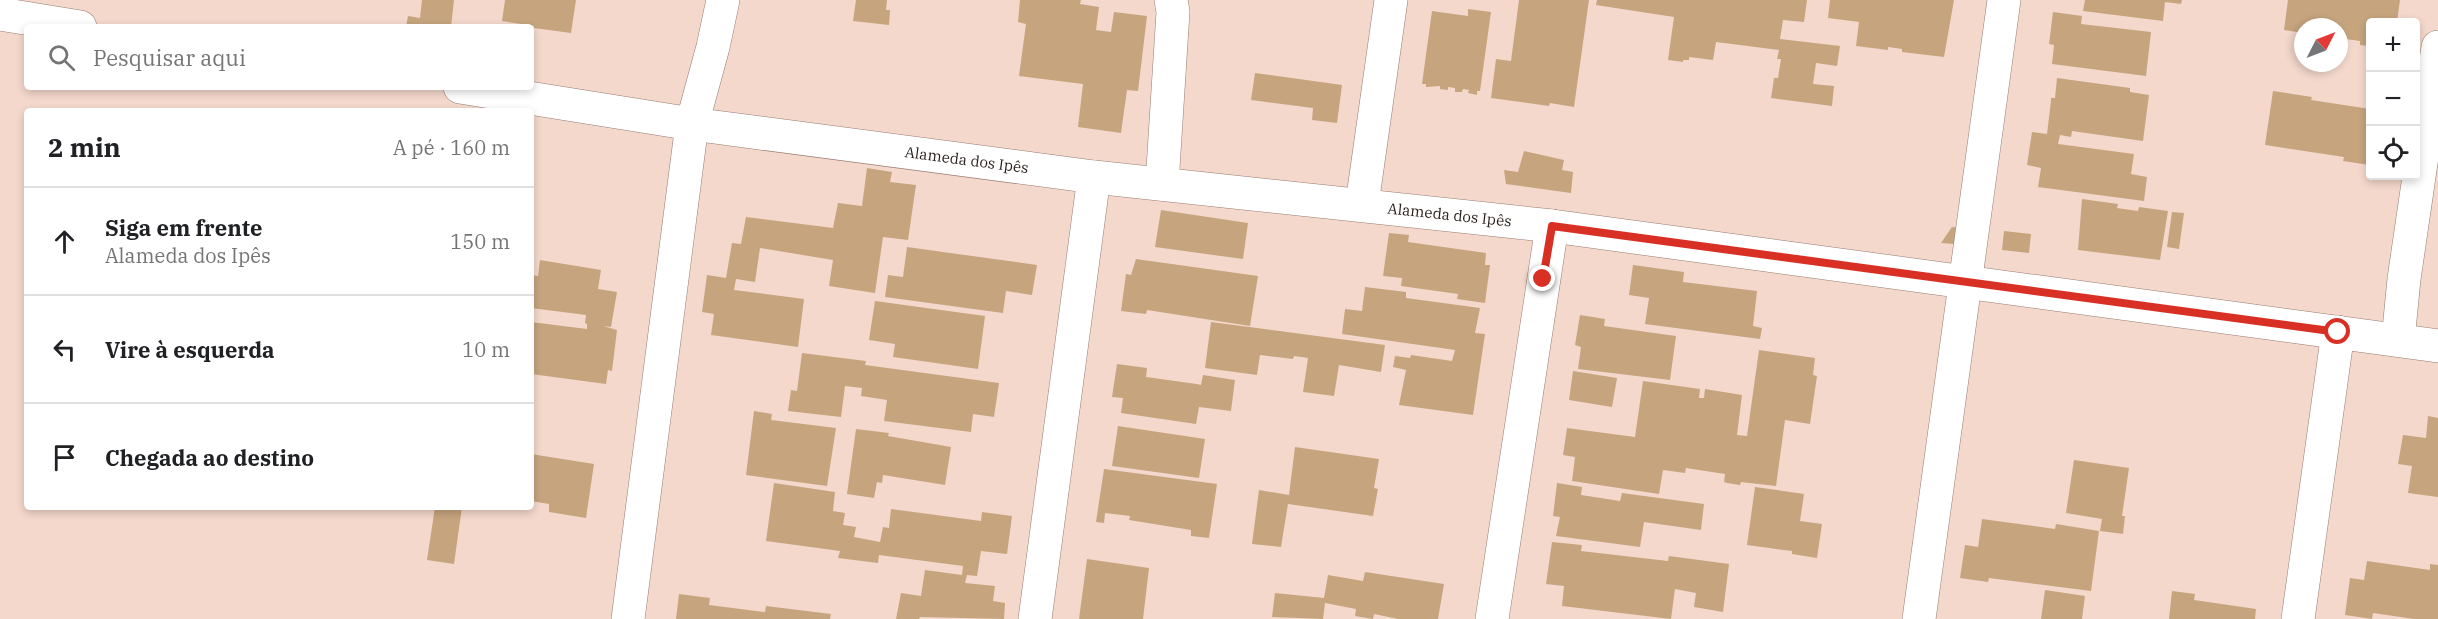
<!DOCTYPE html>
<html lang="pt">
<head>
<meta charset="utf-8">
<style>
  :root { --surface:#fff; --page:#f2f2f2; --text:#202124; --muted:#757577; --line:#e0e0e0 }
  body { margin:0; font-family:"IBM Plex Serif",serif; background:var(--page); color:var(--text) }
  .controls { position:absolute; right:18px; top:18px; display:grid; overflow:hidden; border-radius:6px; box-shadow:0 3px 9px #0003 }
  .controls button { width:54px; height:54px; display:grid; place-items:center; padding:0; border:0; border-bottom:2px solid var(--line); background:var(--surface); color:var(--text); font:30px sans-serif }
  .compass { position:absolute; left:2294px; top:18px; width:54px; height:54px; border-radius:50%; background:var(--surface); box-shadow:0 3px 9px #0003; rotate:48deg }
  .stop { position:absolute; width:18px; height:18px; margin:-14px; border:4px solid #d93025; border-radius:50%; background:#fff }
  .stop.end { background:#d93025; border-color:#fff; box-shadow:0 2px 6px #0008 }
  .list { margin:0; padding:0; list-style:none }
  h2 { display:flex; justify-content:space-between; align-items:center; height:78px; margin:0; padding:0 24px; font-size:26px }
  h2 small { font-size:20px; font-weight:400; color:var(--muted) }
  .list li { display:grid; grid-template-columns:39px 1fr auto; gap:18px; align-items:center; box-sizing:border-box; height:108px; padding:0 24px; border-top:2px solid var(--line) }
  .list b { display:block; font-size:22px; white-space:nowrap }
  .list p { margin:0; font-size:20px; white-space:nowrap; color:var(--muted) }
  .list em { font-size:20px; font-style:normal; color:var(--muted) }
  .icon { flex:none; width:33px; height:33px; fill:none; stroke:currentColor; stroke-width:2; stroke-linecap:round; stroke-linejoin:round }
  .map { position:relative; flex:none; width:2438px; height:619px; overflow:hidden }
  .search { position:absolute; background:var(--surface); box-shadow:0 3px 9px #0003; left:24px; top:24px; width:510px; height:66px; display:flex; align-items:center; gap:15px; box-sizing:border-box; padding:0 21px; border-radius:6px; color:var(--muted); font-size:22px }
  .panel { position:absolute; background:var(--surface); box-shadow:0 3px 9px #0003; left:24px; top:108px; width:510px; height:402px; border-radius:6px }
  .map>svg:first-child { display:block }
</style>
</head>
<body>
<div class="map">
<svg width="2438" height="619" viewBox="0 0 2438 619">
  <rect width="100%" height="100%" fill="#f4d8cc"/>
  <path fill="#c6a57e" d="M422 0H454L451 27H406L408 16 420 18Z
    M505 0H576L571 33 534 28V26L502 21Z
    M856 0H887L886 10H890L889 25 853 21Z
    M1020 0H1081L1080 4 1099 7 1096 30 1111 32 1114 12 1147 16 1138 91 1127 90 1121 133 1078 127 1083 84 1019 76 1026 24 1018 22Z
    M1519 0H1589L1574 107 1550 103 1549 106 1491 98 1496 59 1511 61Z
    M1597 0H1807L1804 22 1783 20 1780 39 1840 46 1837 66 1816 63 1813 84 1834 86 1832 106 1771 98 1774 78H1778L1781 59H1777L1779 50 1716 42 1713 60 1689 57V60H1683V62L1668 60 1674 17 1596 5Z
    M1830 0H1954L1944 57 1902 52V49L1888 47V50L1856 46 1859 22 1828 18Z
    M2085 0H2182L2181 4 2165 2 2163 21 2083 11Z
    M2288 0H2400L2397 22H2370V46L2360 45V41L2339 38V27H2303V33L2284 30Z
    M1468 9 1491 12 1480 91H1477V95L1468 93 1469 90 1463 89 1462 92H1455V88L1448 87V90L1440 89V86L1426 87V84H1422L1432 11 1468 16Z
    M2053 12 2082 16 2081 24 2151 32 2146 76 2052 64 2054 45 2049 44Z
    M1255 73 1342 85 1337 123 1312 120 1313 108 1251 100Z
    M2057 78 2130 88V92L2149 95 2143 141 2072 131 2071 137 2060 135 2058 144 2134 154 2131 174 2147 177 2144 201 2038 187 2041 168 2027 165 2032 132 2047 134 2051 101V98H2055Z
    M2273 91 2312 97 2311 100 2370 109V165L2343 161 2344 157 2265 145Z
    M1524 151 1564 160 1562 170 1573 172 1571 193 1506 184 1504 170 1518 172Z
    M867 168 892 172 890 182 916 185 908 240 883 237 875 293 829 286 833 260 760 248 755 282 736 279 734 290 804 299 798 347 711 335 714 314 702 312 707 275 726 278 732 243 741 244 746 217 833 228 838 203 862 206Z
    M2082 199 2118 204 2117 208 2138 211 2139 207 2168 211 2160 260 2078 250Z
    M1161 210 1248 223 1243 259 1155 247Z
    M2172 212 2184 213 2179 249 2167 247Z
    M1952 227 1971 229 1969 245 1941 243Z
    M2004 231 2031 234 2029 253 2002 250Z
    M1389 233 1409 235 1408 242 1486 253 1485 265H1490L1485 303 1457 299 1458 294 1401 286 1402 278 1383 276Z
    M907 247 1037 265 1032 295 1006 291 1003 313 885 297 888 275 903 277Z
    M1136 259 1258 276 1250 326 1147 310 1146 314 1121 311 1126 274 1131 275Z
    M540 260 601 270 598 289 617 292 611 327 603 326 617 330 612 371 608 370 606 384 531 374V322L587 329V324L585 323 586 315 531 308V275L538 276Z
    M1633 265 1684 272 1683 282 1757 291 1753 326 1762 328 1760 339 1645 324 1649 298 1629 295Z
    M1365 287 1406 292V298L1480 308 1475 333 1485 334 1473 415 1399 405 1406 370 1393 367 1395 356 1410 358 1411 355 1452 361 1455 350 1342 334 1345 309 1362 311Z
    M875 301 985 316 978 369 893 357 895 344 869 340Z
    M1580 315 1605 319 1604 326 1676 336 1670 380 1578 369 1581 347 1575 345Z
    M1211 322 1385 345 1381 372 1339 365 1334 396 1303 392 1308 358 1294 356 1293 359 1260 355 1257 375 1205 368Z
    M1759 350 1815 358 1813 375 1817 376 1810 424 1785 420 1776 486 1741 482 1740 485 1727 483 1724 482 1725 474 1686 468 1685 473 1663 470 1659 494 1572 481 1575 457 1563 455 1567 428 1635 437 1643 381 1700 389 1699 398H1704L1705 389 1742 395 1737 435 1747 436Z
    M802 353 866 361 865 365 999 383 994 417 973 414 971 432 884 421 887 400 861 396 862 388 845 386 841 417 788 411 791 390 797 391Z
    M1117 364 1147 368 1146 377 1197 384 1201 385 1203 375 1235 380 1231 411 1199 407 1196 424 1121 413 1123 398 1112 397Z
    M1573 371 1617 378 1612 407 1569 400Z
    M754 411 772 414 771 420 836 428 827 486 746 475Z
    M2428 416 2438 418V497L2408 493 2412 466 2398 464 2403 435 2426 438Z
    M1118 426 1205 439 1199 478 1112 466Z
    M856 429 889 433 888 436 951 447 945 485 883 475 882 483 877 482 874 498 847 494Z
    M1295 447 1379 459 1374 488 1378 489 1373 516 1288 504 1281 547 1252 544 1259 490 1289 495Z
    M531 454 594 464 586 518 549 512V504L531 501Z
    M2074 460 2129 468 2122 516H2125L2123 534 2100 531 2102 519 2066 513Z
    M1104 469 1217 484 1209 538 1191 536V530L1129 520 1130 516 1105 513 1104 523 1096 522Z
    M774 483 835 492 833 511 845 513 843 525 856 527 854 537 880 542 883 527 889 528 891 509 981 521 982 512 1012 516 1007 554 981 551 977 576 967 575 965 583 995 586 993 601 1005 603 1004 619 920 617 919 619H896L901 593 921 596 925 570 962 575 963 566 879 555 878 563 838 558 840 551 766 541Z
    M1557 483 1582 487 1581 495 1620 501 1622 493 1704 504 1701 530 1644 522 1640 547 1556 536 1560 517 1553 516Z
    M1755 487 1804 494 1800 521 1822 524 1817 558 1792 554V551L1747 545Z
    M435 507H462L454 564 427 560Z
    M1982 519 2055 529 2056 524 2099 531 2091 591 1989 578 1988 582 1960 578 1965 545 1978 547Z
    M1552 542 1582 545 1581 551 1668 561 1669 556 1729 564 1723 612 1694 607 1696 593 1675 589 1671 619 1562 606 1564 586 1546 584Z
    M1087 559 1149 568 1143 619H1079Z
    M2367 561 2430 570V564L2438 565V619H2414L2373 613 2372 619 2345 615 2350 578 2364 580Z
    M1365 572 1444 584 1438 619H1398L1374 614 1373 619 1355 616 1356 609 1325 603 1323 619 1272 617 1275 593 1324 598 1328 575 1363 581Z
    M2045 590 2085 596 2082 619H2041Z
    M2172 591 2195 594 2194 600 2256 609 2255 619H2169Z
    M679 594 710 598 709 605 765 612 766 606 831 614 830 619H676Z"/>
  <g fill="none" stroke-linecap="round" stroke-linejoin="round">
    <g stroke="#967c72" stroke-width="34">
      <g id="minor">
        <path d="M0 14 80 27"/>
        <path id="s1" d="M460 87 692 124 1094 177 1552 226 2438 346"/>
        <path d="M1162 184 1173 12 1171 0"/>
        <path d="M1362 204 1391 0"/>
        <path d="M2398 340 2404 279 2438 47"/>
        <path d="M628 619 692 124 713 47 723 0"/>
        <path d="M1035 619 1094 177"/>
        <path d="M1492 619 1552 226"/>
        <path d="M1919 619 2004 0"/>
        <path d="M2298 619 2338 332"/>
      </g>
    </g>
    <use href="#minor" stroke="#fff" stroke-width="33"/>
  </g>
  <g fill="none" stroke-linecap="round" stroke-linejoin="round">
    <path stroke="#d93025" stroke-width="8" d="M1543 279 1552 226 2338 332"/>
  </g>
  <g text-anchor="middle" stroke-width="5" stroke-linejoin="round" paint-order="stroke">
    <g font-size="15" fill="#281e1a" stroke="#f4d8cc">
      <text dy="5" stroke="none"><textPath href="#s1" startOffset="512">Alameda dos Ipês</textPath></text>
      <text dy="5" stroke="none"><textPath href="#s1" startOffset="998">Alameda dos Ipês</textPath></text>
    </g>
  </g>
</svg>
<div class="controls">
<button>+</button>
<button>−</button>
<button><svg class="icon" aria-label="locate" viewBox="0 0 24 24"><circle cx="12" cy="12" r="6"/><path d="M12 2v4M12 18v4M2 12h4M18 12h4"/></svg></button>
</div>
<svg class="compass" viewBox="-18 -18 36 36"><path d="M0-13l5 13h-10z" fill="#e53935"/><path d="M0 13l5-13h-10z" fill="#757577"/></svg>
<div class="stop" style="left:2338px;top:332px"></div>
<div class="stop end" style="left:1543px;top:279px"></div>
<div class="search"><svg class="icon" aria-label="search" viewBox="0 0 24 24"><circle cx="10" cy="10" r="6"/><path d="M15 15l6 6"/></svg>Pesquisar aqui</div>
<section class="panel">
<h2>2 min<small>A pé · 160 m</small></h2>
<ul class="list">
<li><svg class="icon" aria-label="ahead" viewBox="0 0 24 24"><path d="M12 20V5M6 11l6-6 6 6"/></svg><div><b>Siga em frente</b><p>Alameda dos Ipês</p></div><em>150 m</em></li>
<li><svg class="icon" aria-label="left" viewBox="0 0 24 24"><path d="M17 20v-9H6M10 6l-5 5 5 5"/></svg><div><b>Vire à esquerda</b></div><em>10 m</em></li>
<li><svg class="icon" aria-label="arrive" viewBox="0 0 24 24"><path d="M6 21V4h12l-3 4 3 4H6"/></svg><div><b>Chegada ao destino</b></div></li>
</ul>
</section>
</div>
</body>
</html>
